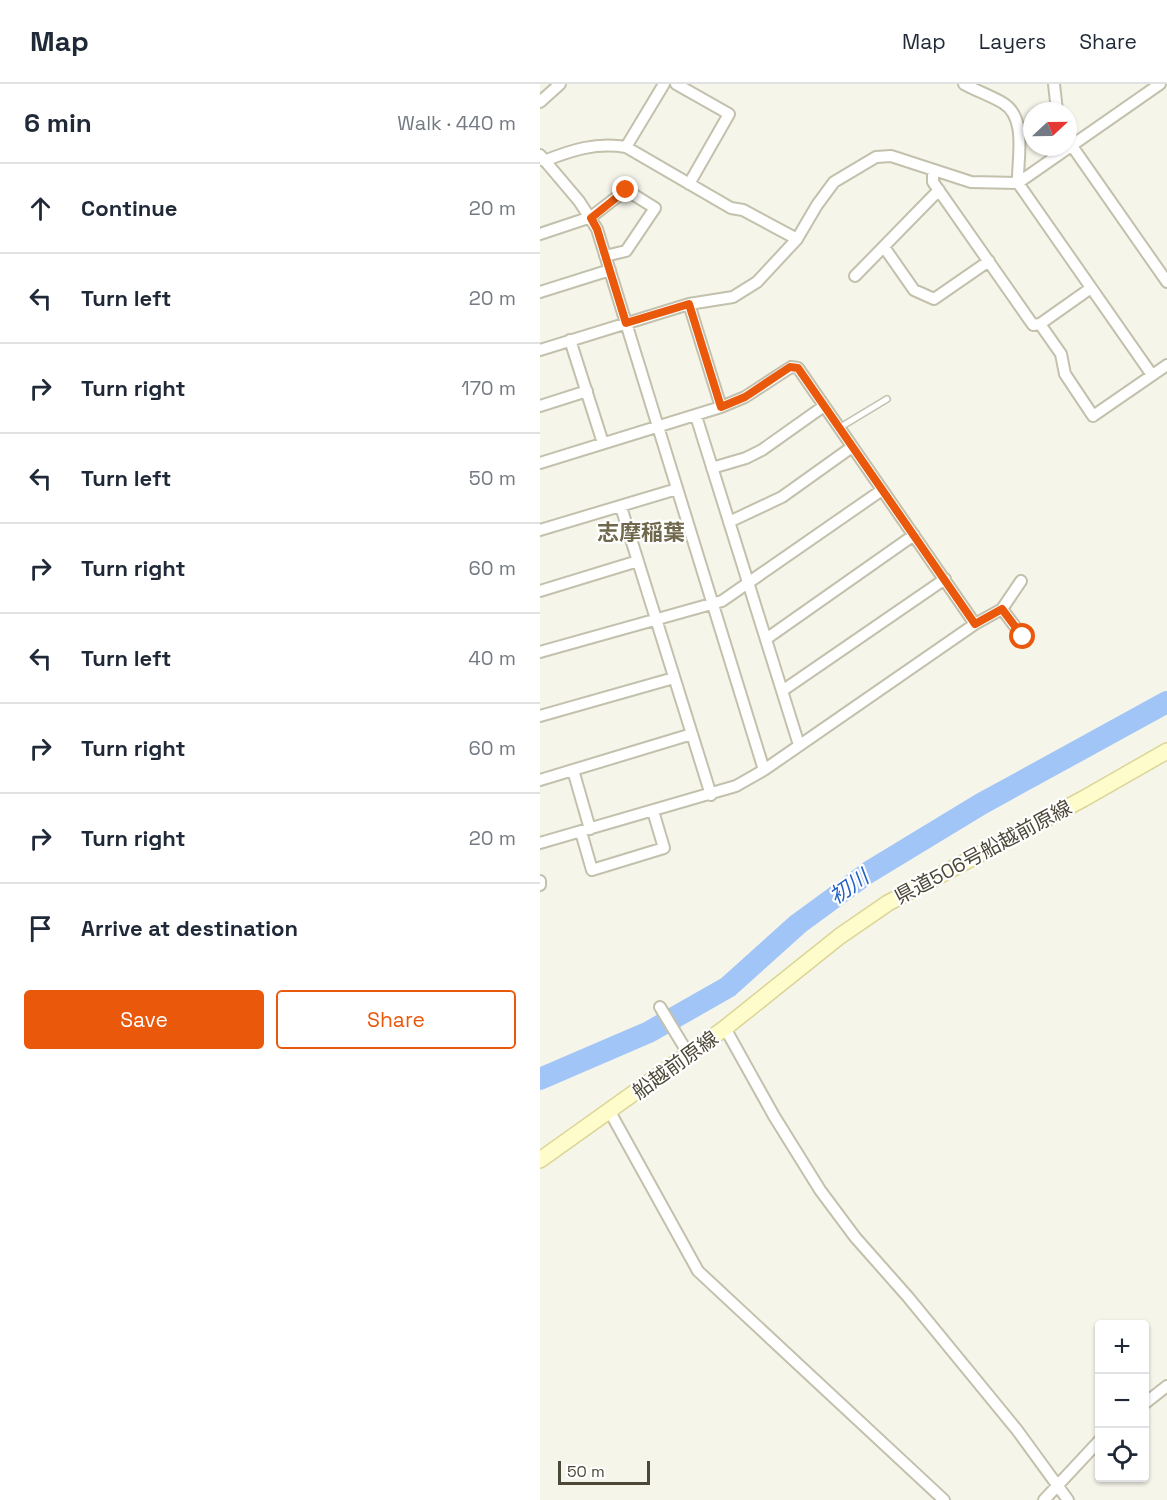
<!DOCTYPE html>
<html lang="en">
<head>
<meta charset="utf-8">
<style>
  :root { --surface:#fff; --page:#f6f6f7; --text:#1f2937; --muted:#747a83; --line:#e0e1e3; --accent:#ea580c }
  body { margin:0; font-family:"Space Grotesk","Noto Sans JP",sans-serif; background:var(--page); color:var(--text) }
  .controls { position:absolute; right:18px; bottom:18px; display:grid; overflow:hidden; border-radius:6px; box-shadow:0 2px 4px #0004 }
  .controls button { width:54px; height:54px; display:grid; place-items:center; padding:0; border:0; border-bottom:2px solid var(--line); background:var(--surface); color:var(--text); font:30px sans-serif }
  .compass { position:absolute; left:483px; top:18px; width:54px; height:54px; border-radius:50%; background:var(--surface); box-shadow:0 2px 4px #0004; rotate:68deg }
  .scale { position:absolute; left:18px; bottom:15px; width:92px; box-sizing:border-box; padding-left:6px; border:3px solid #4c4837; border-top:0; font-size:16px; line-height:21px; white-space:nowrap; color:#4c4837; -webkit-text-stroke:4px #fff; paint-order:stroke }
  .stop { position:absolute; width:18px; height:18px; margin:-14px; border:4px solid #ea580c; border-radius:50%; background:#fff }
  .stop.end { background:#ea580c; border-color:#fff; box-shadow:0 2px 6px #0008 }
  .list { margin:0; padding:0; list-style:none }
  h2 { display:flex; justify-content:space-between; align-items:center; height:78px; margin:0; padding:0 24px; font-size:26px }
  h2 small { font-size:20px; font-weight:400; color:var(--muted) }
  .list li { display:grid; grid-template-columns:39px 1fr auto; gap:18px; align-items:center; box-sizing:border-box; height:90px; padding:0 24px; border-top:2px solid var(--line) }
  .list b { display:block; font-size:22px; white-space:nowrap }
  .list em { font-size:20px; font-style:normal; color:var(--muted) }
  .actions { display:flex; gap:12px; padding:18px 24px }
  .actions a { flex:1; padding:14px 0; border:2px solid var(--accent); border-radius:6px; text-align:center; font-size:21px; color:var(--accent) }
  .actions .main { background:var(--accent); color:#fff }
  .icon { flex:none; width:33px; height:33px; fill:none; stroke:currentColor; stroke-width:2; stroke-linecap:round; stroke-linejoin:round }
  .map { position:relative; flex:none; width:627px; height:1416px; overflow:hidden }
  header { display:flex; align-items:center; gap:36px; box-sizing:border-box; height:84px; padding:0 30px; background:var(--surface); border-bottom:2px solid var(--line) }
  header strong { font-size:28px }
  nav { display:flex; gap:33px; margin-inline-start:auto; font-size:21px }
  main { display:flex }
  aside { flex:1; background:var(--surface) }
  .map>svg:first-child { display:block }
</style>
</head>
<body>
<header>
<strong>Map</strong>
<nav><a>Map</a><a>Layers</a><a>Share</a></nav>
</header>
<main>
<aside>
<h2>6 min<small>Walk · 440 m</small></h2>
<ul class="list">
<li><svg class="icon" aria-label="ahead" viewBox="0 0 24 24"><path d="M12 20V5M6 11l6-6 6 6"/></svg><div><b>Continue</b></div><em>20 m</em></li>
<li><svg class="icon" aria-label="left" viewBox="0 0 24 24"><path d="M17 20v-9H6M10 6l-5 5 5 5"/></svg><div><b>Turn left</b></div><em>20 m</em></li>
<li><svg class="icon" aria-label="right" viewBox="0 0 24 24"><path d="M7 20v-9h11M14 6l5 5-5 5"/></svg><div><b>Turn right</b></div><em>170 m</em></li>
<li><svg class="icon" aria-label="left" viewBox="0 0 24 24"><path d="M17 20v-9H6M10 6l-5 5 5 5"/></svg><div><b>Turn left</b></div><em>50 m</em></li>
<li><svg class="icon" aria-label="right" viewBox="0 0 24 24"><path d="M7 20v-9h11M14 6l5 5-5 5"/></svg><div><b>Turn right</b></div><em>60 m</em></li>
<li><svg class="icon" aria-label="left" viewBox="0 0 24 24"><path d="M17 20v-9H6M10 6l-5 5 5 5"/></svg><div><b>Turn left</b></div><em>40 m</em></li>
<li><svg class="icon" aria-label="right" viewBox="0 0 24 24"><path d="M7 20v-9h11M14 6l5 5-5 5"/></svg><div><b>Turn right</b></div><em>60 m</em></li>
<li><svg class="icon" aria-label="right" viewBox="0 0 24 24"><path d="M7 20v-9h11M14 6l5 5-5 5"/></svg><div><b>Turn right</b></div><em>20 m</em></li>
<li><svg class="icon" aria-label="arrive" viewBox="0 0 24 24"><path d="M6 21V4h12l-3 4 3 4H6"/></svg><div><b>Arrive at destination</b></div></li>
</ul>
<div class="actions"><a class="main">Save</a><a>Share</a></div>
</aside>
<div class="map">
<svg width="627" height="1416" viewBox="0 0 627 1416">
  <rect width="100%" height="100%" fill="#f6f5ea"/>
  <g fill="none" stroke-linecap="round" stroke-linejoin="round">
    <path stroke="#a2c5f8" stroke-width="22" d="M0 995 109 948 188 903 258 840 329 788 441 720 627 618"/>
    <g stroke="#c3c0ac" stroke-width="8">
      <path id="lane" d="M299 344 347 315"/>
    </g>
    <g stroke="#c3c0ac" stroke-width="14">
      <path id="street" d="M136 0 189 30 149 100
        M424 0C437 7 451 12 463 19 488 34 477 76 478 99L612 291
        M514 0 517 27
        M0 18 20 0
        M532 62 627 198
        M86 63 124 0
        M0 71 39 117 57 145 224 686
        M4 77C32 66 56 58 86 63L191 124 203 126 257 155
        M393 86V98L493 241 500 240 551 204
        M0 150 51 133 86 106 115 124 86 167 65 172
        M344 163 374 206 394 215 449 177
        M315 192 399 106
        M0 208 70 186
        M149 220 181 323
        M500 240 521 270 525 290 553 332 627 281
        M30 256 63 359
        M0 266 149 220 193 213 217 198 257 155 277 121 294 98 336 73 351 72 431 98 478 99 620 0
        M0 322 47 307
        M156 332 259 661
        M0 379 181 323 205 313 251 283 258 284 435 540 224 686 196 702 0 759
        M172 384 206 374 222 366 284 322
        M81 423 171 711
        M189 438 242 413 312 363
        M0 446 137 405
        M0 507 98 477
        M462 525 481 497
        M435 540 462 525 483 553
        M226 555 374 451
        M0 568 182 517 342 406
        M242 607 405 495
        M0 632 134 594
        M33 686 50 745
        M0 696 152 650
        M41 748 52 786 124 764 113 727
        M0 797V801
        M120 923 149 971
        M185 944 234 1032 280 1106 315 1153 368 1213 477 1346 528 1416
        M70 1028 158 1187 404 1416
        M604 1320 627 1302
        M504 1416 560 1356"/>
    </g>
    <g stroke="#dbd596" stroke-width="18">
      <path id="secondary" d="M0 1076 185 944 300 852 348 819 543 715 627 667"/>
    </g>
    <use href="#lane" stroke="#fff" stroke-width="5"/>
    <use href="#street" stroke="#fff" stroke-width="10"/>
    <use href="#secondary" stroke="#fffccc" stroke-width="15"/>
  </g>
  <g fill="none" stroke-linecap="round" stroke-linejoin="round">
    <path stroke="#ea580c" stroke-width="8" d="M86 106 51 134 57 145 86 239 149 220 181 323 205 313 250 283 258 284 435 540 462 525 483 553"/>
  </g>
  <g text-anchor="middle" stroke-width="4.5" stroke-linejoin="round" paint-order="stroke">
    <g font-size="20" fill="#4c4837" stroke="#fff">
      <text transform="translate(443 768) rotate(-28)" y="7">県道506号船越前原線</text>
      <text transform="translate(135 981) rotate(-36)" y="7">船越前原線</text>
    </g>
    <g font-size="21" font-style="italic" fill="#2462c4" stroke="#fff">
      <text transform="translate(309 803) rotate(-35)" y="7">初川</text>
    </g>
    <g font-size="22" font-weight="bold" fill="#70684d" stroke="#fff">
      <text x="101" y="456">志摩稲葉</text>
    </g>
  </g>
</svg>
<div class="controls">
<button>+</button>
<button>−</button>
<button><svg class="icon" aria-label="locate" viewBox="0 0 24 24"><circle cx="12" cy="12" r="6"/><path d="M12 2v4M12 18v4M2 12h4M18 12h4"/></svg></button>
</div>
<svg class="compass" viewBox="-18 -18 36 36"><path d="M0-13l5 13h-10z" fill="#e53935"/><path d="M0 13l5-13h-10z" fill="#747a83"/></svg>
<div class="scale">50 m</div>
<div class="stop" style="left:483px;top:553px"></div>
<div class="stop end" style="left:86px;top:106px"></div>
</div>
</main>
</body>
</html>
